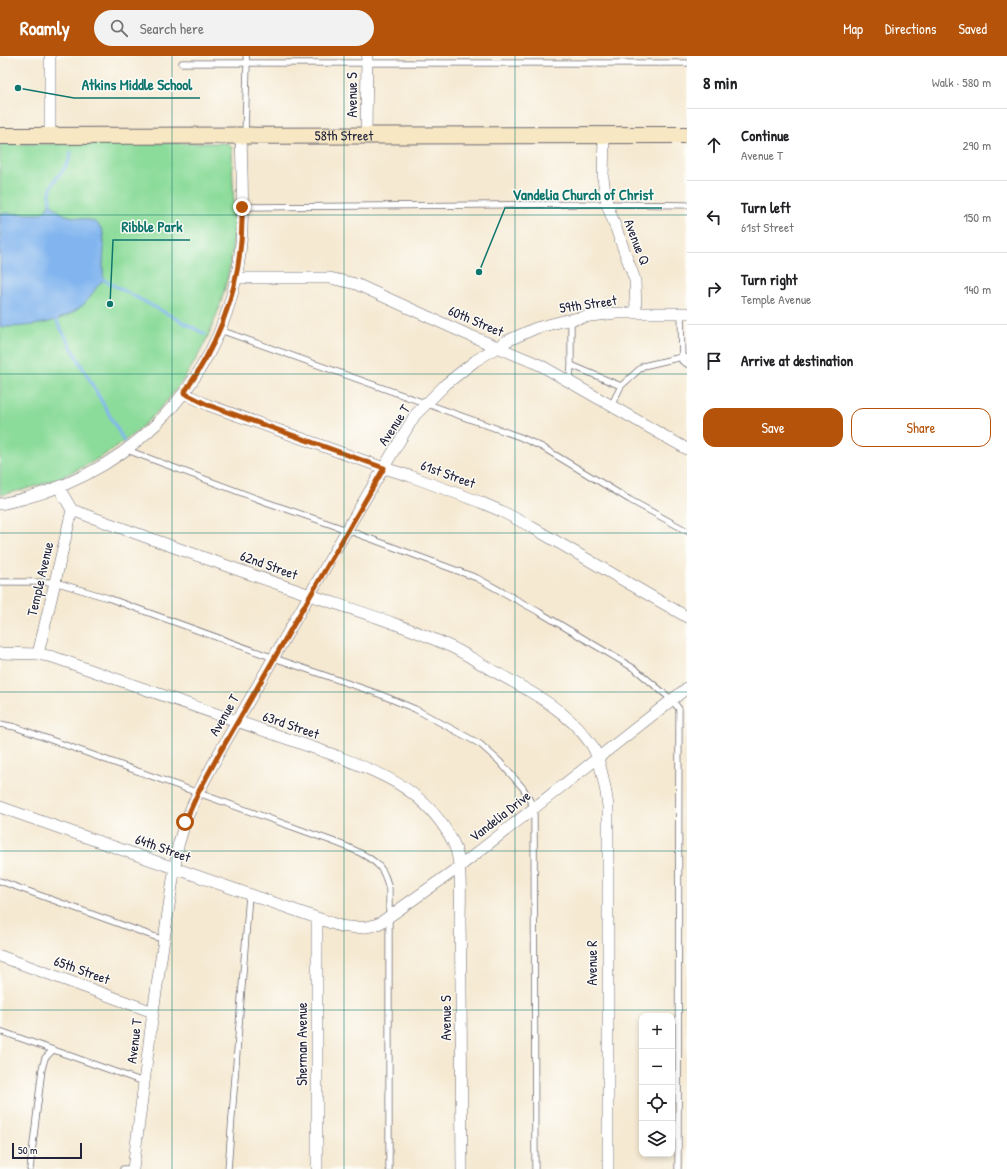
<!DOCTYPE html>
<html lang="en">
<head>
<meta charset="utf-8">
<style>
  :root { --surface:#fff; --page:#f2f2f2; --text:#202124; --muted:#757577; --line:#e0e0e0; --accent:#b45309 }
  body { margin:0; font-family:"Patrick Hand",sans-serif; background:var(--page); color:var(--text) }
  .controls { position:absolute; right:12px; bottom:12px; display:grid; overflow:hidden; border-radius:8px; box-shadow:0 2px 6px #0003 }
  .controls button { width:36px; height:36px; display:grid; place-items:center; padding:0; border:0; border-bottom:1px solid var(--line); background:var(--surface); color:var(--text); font:20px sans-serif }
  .scale { position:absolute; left:12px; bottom:10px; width:70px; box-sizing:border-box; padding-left:4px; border:2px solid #22223b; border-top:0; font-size:11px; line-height:14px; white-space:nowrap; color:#22223b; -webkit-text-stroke:3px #fdfcf7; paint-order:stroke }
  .stop { position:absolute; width:12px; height:12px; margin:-9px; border:3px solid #b45309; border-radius:50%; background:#fff }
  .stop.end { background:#b45309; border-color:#fff; box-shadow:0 1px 4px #0008 }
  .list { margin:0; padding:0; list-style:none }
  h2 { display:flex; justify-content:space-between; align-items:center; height:52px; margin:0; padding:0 16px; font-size:17px }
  h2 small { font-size:13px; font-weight:400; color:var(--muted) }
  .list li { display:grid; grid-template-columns:26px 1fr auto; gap:12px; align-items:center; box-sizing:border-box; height:72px; padding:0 16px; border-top:1px solid var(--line) }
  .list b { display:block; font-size:15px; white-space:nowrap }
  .list p { margin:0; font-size:13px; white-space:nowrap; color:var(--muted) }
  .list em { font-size:13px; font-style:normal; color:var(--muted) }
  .actions { display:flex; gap:8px; padding:12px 16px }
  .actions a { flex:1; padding:9px 0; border:1px solid var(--accent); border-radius:12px; text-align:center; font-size:14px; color:var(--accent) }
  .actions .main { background:var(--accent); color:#fff }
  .icon { flex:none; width:22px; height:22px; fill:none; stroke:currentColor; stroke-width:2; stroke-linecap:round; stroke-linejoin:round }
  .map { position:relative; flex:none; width:687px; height:1113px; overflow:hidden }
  header { display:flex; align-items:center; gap:24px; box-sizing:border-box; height:56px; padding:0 20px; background:var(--accent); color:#fff }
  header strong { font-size:19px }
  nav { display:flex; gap:22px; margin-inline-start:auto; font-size:14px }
  .search { width:280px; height:36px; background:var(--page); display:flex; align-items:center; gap:10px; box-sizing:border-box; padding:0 14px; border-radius:22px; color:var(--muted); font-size:15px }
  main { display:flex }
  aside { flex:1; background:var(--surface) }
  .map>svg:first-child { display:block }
</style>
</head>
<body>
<header>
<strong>Roamly</strong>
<div class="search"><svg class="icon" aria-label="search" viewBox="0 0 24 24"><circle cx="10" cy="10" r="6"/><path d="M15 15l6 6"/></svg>Search here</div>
<nav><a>Map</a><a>Directions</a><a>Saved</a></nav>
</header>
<main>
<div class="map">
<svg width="687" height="1113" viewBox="0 0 687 1113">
  <rect width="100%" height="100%" fill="#fdfcf7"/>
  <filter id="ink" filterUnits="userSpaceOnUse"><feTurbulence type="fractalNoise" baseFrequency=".025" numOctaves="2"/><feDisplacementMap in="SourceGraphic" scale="8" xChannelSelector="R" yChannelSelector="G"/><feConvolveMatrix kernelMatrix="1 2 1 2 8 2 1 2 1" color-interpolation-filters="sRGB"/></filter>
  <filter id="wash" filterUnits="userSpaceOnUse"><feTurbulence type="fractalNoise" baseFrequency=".012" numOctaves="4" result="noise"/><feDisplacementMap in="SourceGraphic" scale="16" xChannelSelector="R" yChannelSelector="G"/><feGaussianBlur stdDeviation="0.9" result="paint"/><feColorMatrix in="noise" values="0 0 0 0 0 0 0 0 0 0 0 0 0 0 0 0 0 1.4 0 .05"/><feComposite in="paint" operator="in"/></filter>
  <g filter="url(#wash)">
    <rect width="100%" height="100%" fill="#f5e9d2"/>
    <path fill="#8bdb9a" stroke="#567e6a" d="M224 87 229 88 232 91C232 128 237 166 231 203 211 327 123 416 0 439V88Z"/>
    <path fill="#82b5ef" stroke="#526c95" d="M50 146C54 151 59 156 64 158 78 165 99 159 103 178 106 194 101 209 104 224 95 230 92 241 84 248 62 268 29 271 0 271V157L38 158C46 156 46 153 50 146Z"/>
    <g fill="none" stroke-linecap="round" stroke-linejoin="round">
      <path stroke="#82b5ef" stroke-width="3" d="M50 146C46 122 71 114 71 96
        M104 224 205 278
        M56 264 124 385"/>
    </g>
  </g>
  <g filter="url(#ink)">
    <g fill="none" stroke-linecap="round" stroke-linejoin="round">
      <g stroke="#6c6870" stroke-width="7">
        <path id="lane" d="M182 7H687
          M245 79 247 8 246 0
          M242 151 607 148 687 149
          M681 257 682 305 687 308
          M571 263V309
          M220 274 520 381 542 391 630 444 687 475
          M570 326 571 309 621 330 643 310 682 301 687 302
          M611 350 621 330
          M127 394 266 446 347 474 477 522 539 556 635 613 672 644 679 653 678 1113
          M0 526H55L108 542 274 602 379 638 415 653 480 688 499 705 523 732 534 752 535 1113
          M0 668 15 671 304 775C325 783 364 794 379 810 385 817 387 825 389 833V1113
          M0 825 164 884
          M0 975 144 1026
          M30 1113 42 1013 45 1002 53 994
          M123 1113H133
          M228 1113 249 839"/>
      </g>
      <g stroke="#6c6870" stroke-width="12">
        <path id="street" d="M50 79V0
          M366 79 367 0
          M604 79 603 122 607 148 635 224 636 257
          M236 222H330L356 228 464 277 540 309 687 393
          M184 337 208 349 384 412 410 420 480 446 501 455 528 469 687 561
          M59 432 72 454C143 480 215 506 287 531 340 550 395 565 447 589 464 596 480 608 497 617 532 636 568 655 591 688 600 701 606 734 608 750V1113
          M0 448C122 425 216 336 238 212 245 168 242 123 241 79
          M0 597 38 598 53 601 334 699C385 719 426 734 453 786 463 806 460 844 460 867 462 949 461 1031 462 1113
          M38 598 72 454
          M0 751 340 870C355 872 367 873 380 867L459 811 687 632
          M317 862V1113
          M0 900 153 956
          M133 1113 153 956 178 790 185 766 198 737 219 697 352 465 415 359 446 328 475 305 507 285 536 272 563 265 590 260 617 257H687"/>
      </g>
      <g stroke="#6c6870" stroke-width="18">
        <g id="secondary">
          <path id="s1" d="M0 80 687 79"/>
        </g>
      </g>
      <use href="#lane" stroke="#fff" stroke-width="5.5"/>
      <use href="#street" stroke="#fff" stroke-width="11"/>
      <use href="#secondary" stroke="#f7e8c3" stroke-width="16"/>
    </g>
  </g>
  <g fill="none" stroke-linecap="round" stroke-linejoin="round" filter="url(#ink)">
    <path stroke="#b45309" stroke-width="5" d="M185 766 198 737 219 698 384 412 208 349 184 337C223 282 244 219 242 151"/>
  </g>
  <path fill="none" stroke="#0f766e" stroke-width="1" stroke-opacity="0.55" d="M172 0V1113M344 0V1113M515 0V1113M0 159H687M0 318H687M0 477H687M0 636H687M0 795H687M0 954H687"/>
  <g text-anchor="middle" stroke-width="3" stroke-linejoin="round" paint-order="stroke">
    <g font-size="14" fill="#22223b" stroke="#fdfcf7">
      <text transform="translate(352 39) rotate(-90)" y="5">Avenue S</text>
      <text dy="5" stroke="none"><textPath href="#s1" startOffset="344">58th Street</textPath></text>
      <text transform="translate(637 186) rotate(69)" y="5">Avenue Q</text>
      <text transform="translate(588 248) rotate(-8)" y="5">59th Street</text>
      <text transform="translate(476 265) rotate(23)" y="5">60th Street</text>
      <text transform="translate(394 369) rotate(-57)" y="5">Avenue T</text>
      <text transform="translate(448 418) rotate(20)" y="5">61st Street</text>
      <text transform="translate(269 509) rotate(20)" y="5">62nd Street</text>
      <text transform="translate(40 523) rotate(-77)" y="5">Temple Avenue</text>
      <text transform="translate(224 659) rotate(-60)" y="5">Avenue T</text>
      <text transform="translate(291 669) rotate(19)" y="5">63rd Street</text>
      <text transform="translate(500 760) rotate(-38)" y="5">Vandelia Drive</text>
      <text transform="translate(163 792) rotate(20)" y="5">64th Street</text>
      <text transform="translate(592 907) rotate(-90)" y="5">Avenue R</text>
      <text transform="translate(82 914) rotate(20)" y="5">65th Street</text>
      <text transform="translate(446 962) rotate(-90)" y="5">Avenue S</text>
      <text transform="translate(134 985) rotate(-83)" y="5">Avenue T</text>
      <text transform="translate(302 988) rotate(-90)" y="5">Sherman Avenue</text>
    </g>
  </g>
  <path fill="none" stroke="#0f766e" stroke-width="1.5" d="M18 32L74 42H200M479 216L505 152H662M110 248L113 184H190"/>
  <g fill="#0f766e" stroke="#fdfcf7" stroke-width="1.5">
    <circle cx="18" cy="32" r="4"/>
    <circle cx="479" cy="216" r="4"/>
    <circle cx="110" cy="248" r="4"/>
  </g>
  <g font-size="15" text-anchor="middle" font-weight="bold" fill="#0f766e" stroke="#fdfcf7" stroke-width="3" stroke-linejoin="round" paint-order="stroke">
    <text x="137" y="34">Atkins Middle School</text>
    <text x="583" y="144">Vandelia Church of Christ</text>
    <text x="152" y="176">Ribble Park</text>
  </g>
</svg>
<div class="controls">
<button>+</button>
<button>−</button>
<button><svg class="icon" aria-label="locate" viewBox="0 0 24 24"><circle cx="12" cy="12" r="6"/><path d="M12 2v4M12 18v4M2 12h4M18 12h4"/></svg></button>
<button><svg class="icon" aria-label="layers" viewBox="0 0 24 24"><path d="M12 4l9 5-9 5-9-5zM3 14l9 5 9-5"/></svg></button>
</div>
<div class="scale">50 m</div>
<div class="stop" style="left:185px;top:766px"></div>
<div class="stop end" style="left:242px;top:151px"></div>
</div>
<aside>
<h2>8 min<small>Walk · 580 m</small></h2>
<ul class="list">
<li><svg class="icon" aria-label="ahead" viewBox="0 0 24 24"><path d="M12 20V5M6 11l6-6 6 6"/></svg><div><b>Continue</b><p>Avenue T</p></div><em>290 m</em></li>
<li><svg class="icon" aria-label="left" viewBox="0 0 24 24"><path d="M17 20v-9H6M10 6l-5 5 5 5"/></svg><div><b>Turn left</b><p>61st Street</p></div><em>150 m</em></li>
<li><svg class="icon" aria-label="right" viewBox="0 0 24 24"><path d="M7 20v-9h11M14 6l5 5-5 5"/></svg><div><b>Turn right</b><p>Temple Avenue</p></div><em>140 m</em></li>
<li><svg class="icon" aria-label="arrive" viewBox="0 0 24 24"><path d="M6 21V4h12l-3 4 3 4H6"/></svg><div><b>Arrive at destination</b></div></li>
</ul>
<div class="actions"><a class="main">Save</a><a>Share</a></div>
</aside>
</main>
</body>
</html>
